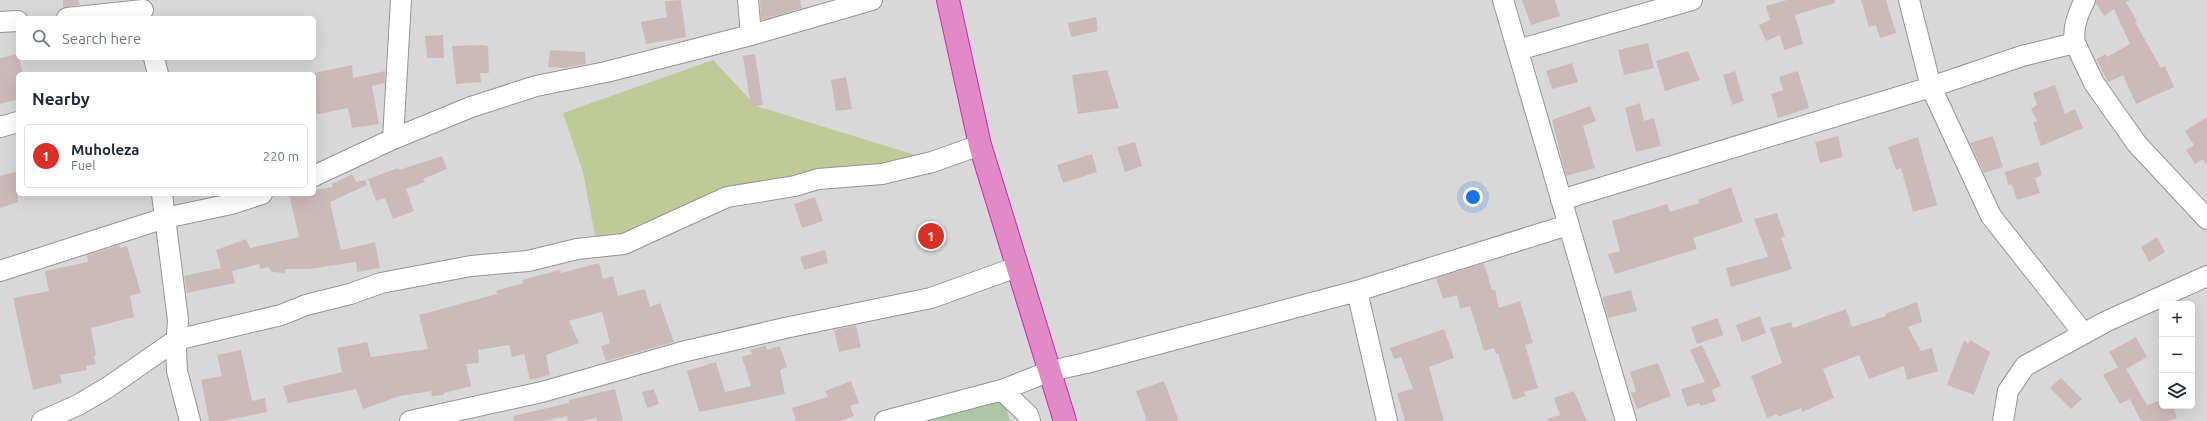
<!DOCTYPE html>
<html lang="en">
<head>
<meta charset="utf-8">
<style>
  :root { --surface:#fff; --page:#f6f6f7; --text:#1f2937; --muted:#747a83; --line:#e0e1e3; --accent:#d93025 }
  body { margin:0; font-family:Ubuntu,sans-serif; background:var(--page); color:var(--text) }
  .controls { position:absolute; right:12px; bottom:12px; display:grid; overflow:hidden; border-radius:6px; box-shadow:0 4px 16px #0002 }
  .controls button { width:36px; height:36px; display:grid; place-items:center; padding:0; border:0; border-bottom:1px solid var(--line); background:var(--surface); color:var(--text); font:20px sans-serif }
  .you { position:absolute; left:1473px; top:197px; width:14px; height:14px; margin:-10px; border:3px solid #fff; border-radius:50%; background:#1a73e8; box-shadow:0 0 0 6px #1a73e833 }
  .badge { display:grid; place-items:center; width:26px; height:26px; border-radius:50%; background:var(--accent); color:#fff; font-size:13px; font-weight:700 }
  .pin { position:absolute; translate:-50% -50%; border:2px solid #fff; box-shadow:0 1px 4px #0006 }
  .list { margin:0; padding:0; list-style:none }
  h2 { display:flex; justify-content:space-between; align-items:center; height:52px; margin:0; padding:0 16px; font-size:17px }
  h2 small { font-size:13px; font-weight:400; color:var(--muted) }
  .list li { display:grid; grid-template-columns:26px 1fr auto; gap:12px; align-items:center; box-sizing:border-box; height:64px; margin:0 8px 8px; padding:0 8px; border:1px solid var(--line); border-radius:6px }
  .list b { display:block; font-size:15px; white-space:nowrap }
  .list p { margin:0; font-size:13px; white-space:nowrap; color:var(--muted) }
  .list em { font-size:13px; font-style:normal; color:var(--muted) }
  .icon { flex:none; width:22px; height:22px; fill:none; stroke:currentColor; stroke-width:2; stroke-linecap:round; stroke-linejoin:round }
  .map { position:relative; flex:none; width:2207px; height:421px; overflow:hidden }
  .search { position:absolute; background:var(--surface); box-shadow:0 4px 16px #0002; left:16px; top:16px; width:300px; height:44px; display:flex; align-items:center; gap:10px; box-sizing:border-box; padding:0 14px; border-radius:6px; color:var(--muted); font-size:15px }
  .panel { position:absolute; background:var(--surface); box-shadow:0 4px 16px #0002; left:16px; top:72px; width:300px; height:124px; border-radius:6px }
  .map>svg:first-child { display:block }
</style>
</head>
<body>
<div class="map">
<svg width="2207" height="421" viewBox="0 0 2207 421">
  <rect width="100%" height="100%" fill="#ece3e1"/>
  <path fill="#d9d8d9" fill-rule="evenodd" d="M0 0H2207V421H0ZM18 18H314V58H18ZM18 74H314V194H18ZM2162 304H2192V406H2162Z"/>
  <path fill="#bfca97" d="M713 60 756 106 925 158 833 170 616 237 596 241 583 172 563 113Z"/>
  <path fill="#aec4a3" d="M1004 400 1010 421H920Z"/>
  <path fill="#ccbabb" d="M63 0H78L79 5 63 7Z
    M681 0 686 37 646 44 641 22 667 17 665 1Z
    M760 0H800L802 8 761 20Z
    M1522 0H1555L1560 16 1531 25Z
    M1787 0H1835V3L1795 15 1803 44 1784 50 1780 35 1766 41 1759 25 1770 20 1766 6Z
    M1861 0H1886L1896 33 1880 38 1876 25 1869 27Z
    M2096 0H2130L2126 2 2137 21 2135 22 2161 68 2165 66 2174 87 2136 104 2123 75 2108 82 2096 59 2106 54 2107 57 2130 44 2114 9 2104 16 2096 3Z
    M1096 17 1098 31 1071 37 1068 23Z
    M443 35 444 58H427L425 36Z
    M1648 43 1654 68 1624 75 1618 50Z
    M481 45 488 46 489 73H480L481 82 456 84 452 46Z
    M550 50 585 52 586 64 565 68 548 67Z
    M1688 51 1700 80 1665 91 1656 61Z
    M18 54 23 74H18V99L0 104V58Z
    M755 54 763 105 751 107 743 56Z
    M1572 63 1578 82 1552 89 1546 71Z
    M352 65 353 78 385 71V83L372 86 379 124 352 128 348 108 314 115V73Z
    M1107 70 1119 108 1078 114 1072 75Z
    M1735 71 1744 101 1732 105 1723 75Z
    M1798 71 1809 108 1778 118 1771 94 1783 90 1779 77Z
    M846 77 852 109 836 111 831 80Z
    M2055 85 2065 114 2075 109 2083 128 2041 146 2033 122 2037 121 2031 109 2037 105 2033 93Z
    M1640 103 1644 121 1654 118 1661 146 1636 152 1625 108Z
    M1590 106 1596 121 1583 126 1595 168 1566 176 1552 120Z
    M2207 117V166L2203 159 2195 164 2186 150 2194 145 2185 131Z
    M1838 136 1843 157 1820 163 1815 142Z
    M1993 136 2003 167 1984 173 1970 143Z
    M1918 137 1937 205 1913 212 1901 168 1896 170 1888 147Z
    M1135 142 1142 166 1125 172 1117 147Z
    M1092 154 1097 172 1063 183 1057 165Z
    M442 156 447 169 423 179 425 182 406 189 414 211 393 219 385 198 376 201 368 179 398 168 399 170Z
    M2038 162 2042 175 2035 178 2040 193 2017 200 2012 184 2008 185 2005 172Z
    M18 171V202L0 208V176Z
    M352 174 356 182 365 180 367 185 330 202 341 250 375 242 380 268 357 272 356 262 309 269H285V273L272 272 268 267 260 269 259 264 232 271 235 283 187 293 184 276 221 268 216 250 246 239 250 248 299 237 289 194H316L315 190 333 187 332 184Z
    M1731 187 1743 222 1693 238 1697 249 1615 274 1608 254 1620 251 1612 221 1667 204 1670 212 1699 203 1698 200Z
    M815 197 823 221 802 228 794 204Z
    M1777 213 1785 236 1781 238 1792 269 1731 287 1726 268 1768 257 1754 219Z
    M2157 237 2165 252 2149 262 2141 247Z
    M119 245 120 248 127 246 141 293 130 296 134 317 91 328 96 355 94 356 96 364 86 366 87 370 60 375 62 383 33 390 13 298 49 291 45 271 88 262 87 255Z
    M825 250 828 263 804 270 800 257Z
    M599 263 603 279 613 276 618 296 645 289 650 307 660 303 674 342 606 361 601 346 610 343 602 312 569 321 579 343 546 355 550 375 530 380 524 354 512 357 509 345 478 350 479 363 466 364 471 386 444 393V395L432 396 431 391 400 396 363 409 356 389 288 403 283 386 342 372 337 348 367 342 371 357 428 349 419 315 497 294 496 291 523 283 522 280 560 270 561 273Z
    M1484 263 1492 290 1495 289 1499 308 1520 301 1533 343 1525 345 1538 388 1524 392 1526 396 1513 400 1498 353 1496 354 1494 348 1484 351 1470 306 1460 309 1457 295 1443 299 1436 278Z
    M1631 290 1637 311 1608 318 1602 297Z
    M1917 302 1922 322 1908 327 1921 351 1932 348 1938 371 1907 380 1904 366 1869 379 1859 355 1823 369 1834 398 1802 412 1801 408 1778 417 1777 414 1767 418 1751 376 1782 363 1770 328 1791 322 1793 328 1846 309 1852 327 1886 316 1885 314Z
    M1760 316 1766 333 1742 342 1736 325Z
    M1718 318 1723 335 1697 344 1691 327Z
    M856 325 861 347 839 352 834 330Z
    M1444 329 1454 358 1429 367 1444 421H1405L1397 393 1413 389 1401 357 1394 359 1390 348Z
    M2136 337 2147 357 2126 369 2147 405 2162 400V406H2173L2177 418 2169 421H2141L2130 399 2120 404 2103 375 2118 367 2109 352Z
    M1964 340 1968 344 1970 340 1990 352 1974 395 1947 385Z
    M766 345 767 350 780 346 787 367 780 370 785 394 699 412 687 371 716 362 725 392 751 386 742 357 752 354 750 350Z
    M1702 345 1721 386 1712 390 1716 401 1700 406 1699 403 1687 407 1681 389 1705 382 1690 350Z
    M241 350 252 401 265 398 267 412 223 421H209L201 380 222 376 217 355Z
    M1658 363 1671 396 1637 409 1631 393 1636 391 1630 372Z
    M2061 378 2082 399 2071 409 2050 388Z
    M851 381 859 403 850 406 854 416 840 421H796L792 408 828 397 825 391Z
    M1164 381 1179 421H1147L1136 391Z
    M615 389 623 421H597L596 418 583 421H568L567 416 546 421H514L513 416 569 403V400Z
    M654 389 659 404 647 408 642 392Z
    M1574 391 1587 421H1548L1547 419 1560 415 1554 398Z"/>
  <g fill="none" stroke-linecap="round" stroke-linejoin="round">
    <g stroke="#959595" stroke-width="22">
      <path id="minor" d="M748 0 751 35
        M1503 0 1626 421
        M1909 0 1931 87 1991 216 2084 334
        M67 18 143 10
        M0 22 18 21
        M2075 43C2072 28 2078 13 2085 0
        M1518 50 1692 0
        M154 58 158 74
        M0 127 18 122
        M393 139 471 107 536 86 606 72 751 35 872 0
        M314 176 393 139 401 0
        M162 194 178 320 176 349 177 371 190 421
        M1561 200 1931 87 2022 56 2075 43 2094 83 2137 144 2207 219
        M0 271 165 218 231 204 262 194
        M1357 291 1387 421
        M1002 390 1028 415 1030 421
        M42 421 78 405 107 388 176 340 281 315 306 305 350 294 381 283 471 266 528 261 577 249 624 244 727 197 795 186 818 179 882 174 932 162 980 145
        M410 421 542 392 682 352 785 328 931 298 1017 267
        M885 421 1002 390 1050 371 1086 363 1357 291 1568 225
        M2003 421 2008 391 2025 366 2105 322 2207 276"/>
    </g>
    <g stroke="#ce2ab3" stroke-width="24">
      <path id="highway" d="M948 0 980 145 1065 421"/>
    </g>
    <use href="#minor" stroke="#fff" stroke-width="20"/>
    <use href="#highway" stroke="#e28ac6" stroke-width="22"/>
  </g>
</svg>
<div class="controls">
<button>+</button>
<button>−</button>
<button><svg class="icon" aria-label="layers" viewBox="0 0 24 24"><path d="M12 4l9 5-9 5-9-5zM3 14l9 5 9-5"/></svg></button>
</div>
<div class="you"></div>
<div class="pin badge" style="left:931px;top:236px">1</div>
<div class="search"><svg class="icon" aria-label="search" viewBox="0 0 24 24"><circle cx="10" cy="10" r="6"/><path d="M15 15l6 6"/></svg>Search here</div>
<section class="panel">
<h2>Nearby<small></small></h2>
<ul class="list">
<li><span class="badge">1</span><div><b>Muholeza</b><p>Fuel</p></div><em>220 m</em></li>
</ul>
</section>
</div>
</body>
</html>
